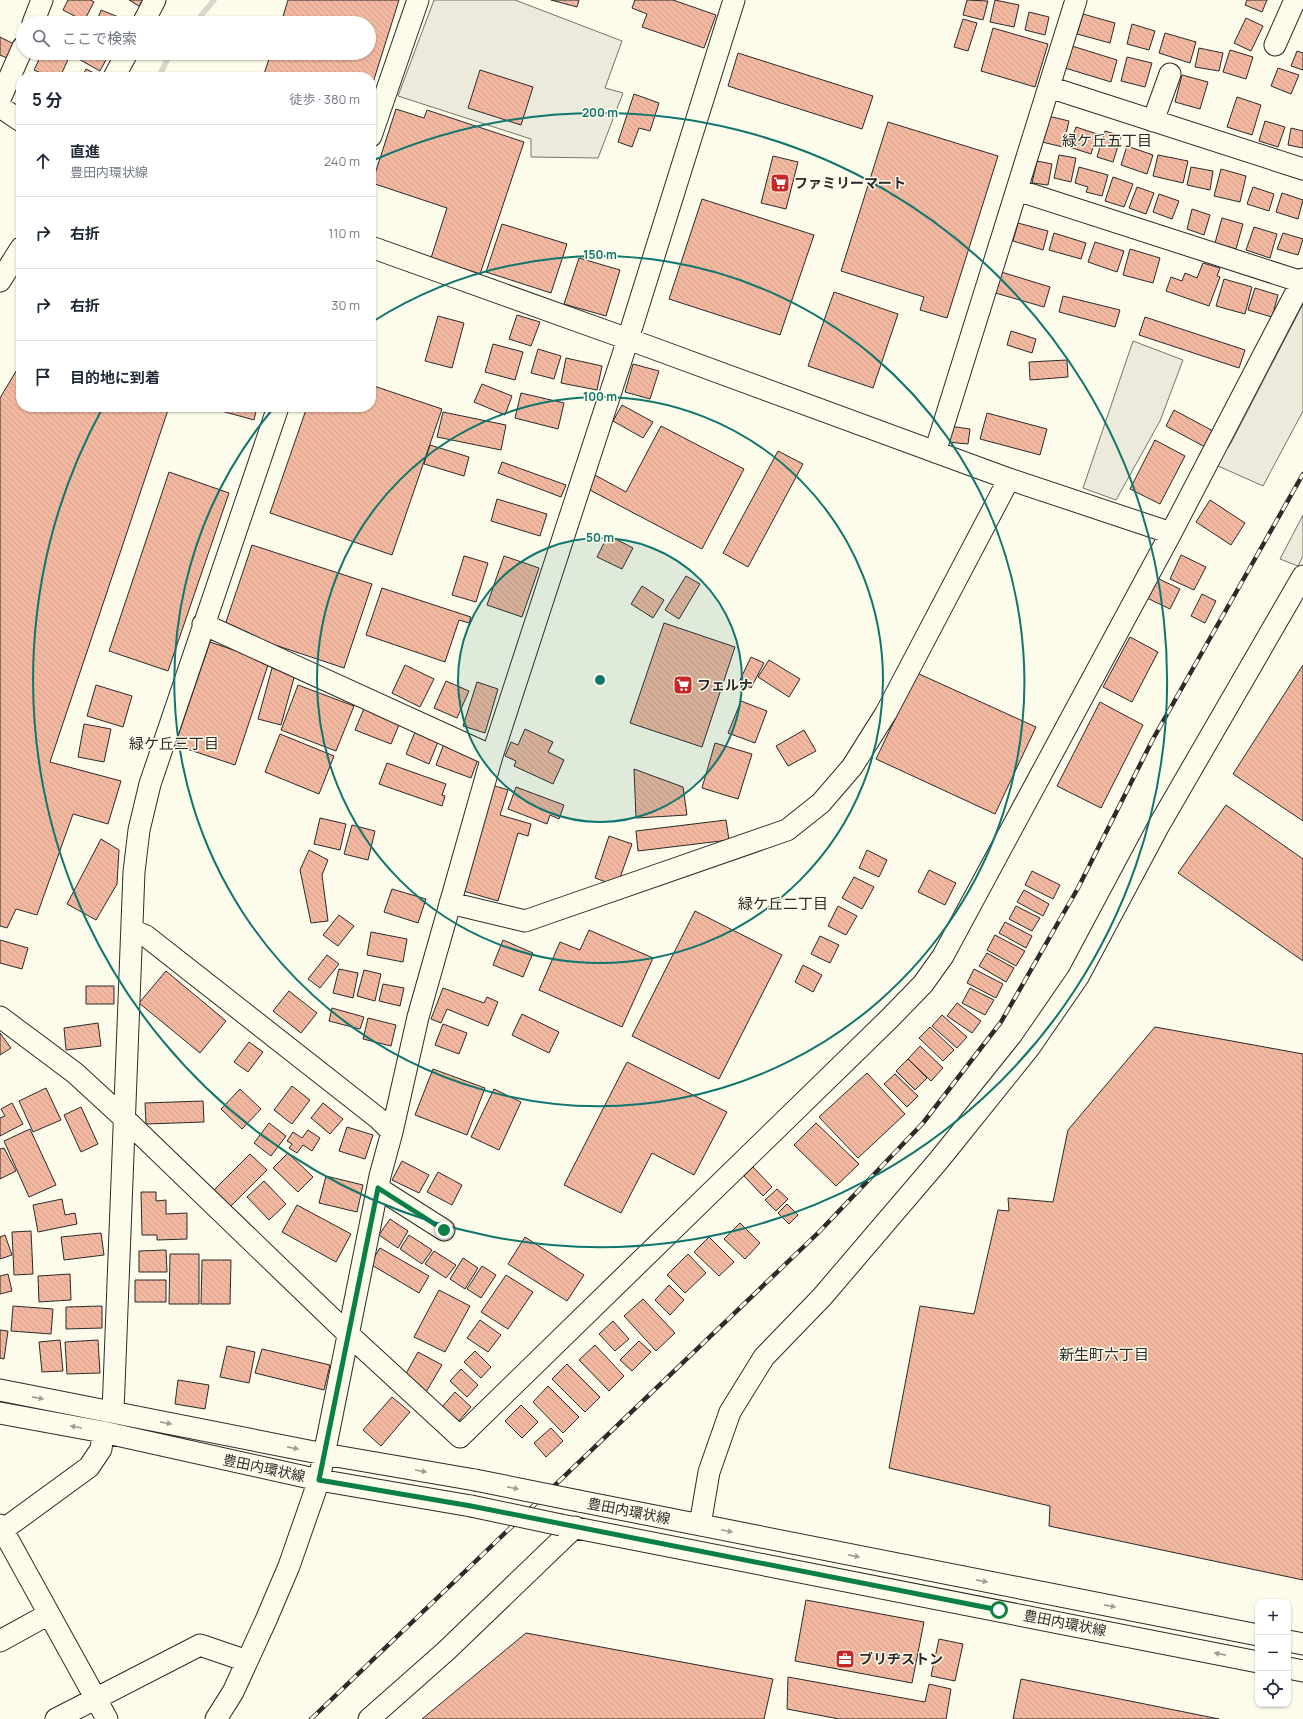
<!DOCTYPE html>
<html lang="ja">
<head>
<meta charset="utf-8">
<style>
  :root { --surface:#fff; --page:#f2f2f3; --text:#1f2937; --muted:#747a83; --line:#e0e1e3 }
  body { margin:0; font-family:Manrope,"Noto Sans JP",sans-serif; background:var(--page); color:var(--text) }
  .controls { position:absolute; right:12px; bottom:12px; display:grid; overflow:hidden; border-radius:8px; box-shadow:0 1px 3px #0004 }
  .controls button { width:36px; height:36px; display:grid; place-items:center; padding:0; border:0; border-bottom:1px solid var(--line); background:var(--surface); color:var(--text); font:20px sans-serif }
  .stop { position:absolute; width:12px; height:12px; margin:-9px; border:3px solid #0b8043; border-radius:50%; background:#fff }
  .stop.end { background:#0b8043; border-color:#fff; box-shadow:0 1px 4px #0008 }
  .list { margin:0; padding:0; list-style:none }
  h2 { display:flex; justify-content:space-between; align-items:center; height:52px; margin:0; padding:0 16px; font-size:17px }
  h2 small { font-size:13px; font-weight:400; color:var(--muted) }
  .list li { display:grid; grid-template-columns:26px 1fr auto; gap:12px; align-items:center; box-sizing:border-box; height:72px; padding:0 16px; border-top:1px solid var(--line) }
  .list b { display:block; font-size:15px; white-space:nowrap }
  .list p { margin:0; font-size:13px; white-space:nowrap; color:var(--muted) }
  .list em { font-size:13px; font-style:normal; color:var(--muted) }
  .icon { flex:none; width:22px; height:22px; fill:none; stroke:currentColor; stroke-width:2; stroke-linecap:round; stroke-linejoin:round }
  .map { position:relative; flex:none; width:1303px; height:1719px; overflow:hidden }
  .search { position:absolute; background:var(--surface); box-shadow:0 1px 3px #0004; left:16px; top:16px; width:360px; height:44px; display:flex; align-items:center; gap:10px; box-sizing:border-box; padding:0 14px; border-radius:22px; color:var(--muted); font-size:15px }
  .panel { position:absolute; background:var(--surface); box-shadow:0 1px 3px #0004; left:16px; top:72px; width:360px; height:340px; border-radius:16px }
  .map>svg:first-child { display:block }
</style>
</head>
<body>
<div class="map">
<svg width="1303" height="1719" viewBox="0 0 1303 1719">
  <defs>
    <pattern id="building-back-hatch" width="6" height="6" patternUnits="userSpaceOnUse"><rect width="6" height="6" fill="#f2b8a0"/><path d="M-1 5l2 2M0 0l6 6M5-1l2 2" fill="none" stroke="#d09e8a"/></pattern>
  </defs>
  <rect width="100%" height="100%" fill="#fdfbea"/>
  <path fill="#eceadb" stroke="#74746e" d="M434 0H515L622 41 605 88 623 93 598 158 531 157V139L398 96Z
    M1303 304V411L1263 486 1216 465 1231 443Z
    M1133 341 1183 360 1160 421 1116 500 1083 488Z
    M1303 515V556L1298 566 1280 559Z"/>
  <g fill="none" stroke-linecap="round" stroke-linejoin="round">
    <path stroke="#d8d7c9" stroke-width="5.5" d="M195 23 214 0
      M159 77 170 53"/>
  </g>
  <path fill="url(#building-back-hatch)" stroke="#2b2b2b" d="M68 0H91L94 2 84 21 63 10Z
    M129 0H143L139 6Z
    M288 0H399L371 89V77H263L271 53H369V23H281Z
    M551 0H579L577 7Z
    M635 0H673L716 15 704 48 642 27 647 14 632 8Z
    M967 0 988 1 983 20 963 15Z
    M995 0 1019 5 1014 27 990 22Z
    M1247 0H1267L1262 12 1245 5Z
    M101 10 126 20 124 23H96Z
    M1029 12 1049 17 1045 35 1025 30Z
    M1083 14 1115 23 1110 43 1077 34Z
    M1246 18 1263 26 1251 51 1234 43Z
    M963 19 977 23 968 51 954 47Z
    M1132 24 1155 31 1149 50 1127 44Z
    M993 28 1048 44 1035 87 981 71Z
    M1165 33 1196 42 1190 63 1159 53Z
    M0 37 14 44 7 58 0 55Z
    M1072 46 1117 60 1111 82 1065 68Z
    M1199 48 1223 53 1219 71 1195 67Z
    M1230 50 1253 57 1246 79 1223 72Z
    M1297 51 1303 53V70L1291 66Z
    M42 53H71L60 77H50L34 70Z
    M77 53H108L109 54 100 71 75 57Z
    M738 53 873 96 862 129 728 86Z
    M1127 57 1152 63 1145 87 1121 81Z
    M1278 68 1299 75 1291 94 1271 86Z
    M86 69 102 77H82Z
    M480 70 533 87 521 125 468 108Z
    M1182 75 1208 82 1200 109 1175 102Z
    M634 94 659 103 650 131 639 128 632 147 618 142Z
    M1237 97 1261 105 1252 135 1227 127Z
    M396 109 424 118 427 110 524 142 480 274 431 258 447 208 372 183Z
    M1048 116 1069 121 1063 147 1042 142Z
    M1265 121 1285 127 1278 147 1259 141Z
    M888 122 998 156 947 318 920 310 924 297 841 271Z
    M1076 127 1097 134 1091 154 1069 147Z
    M1291 128 1303 131V148L1288 145Z
    M1105 131 1121 136 1113 162 1097 157Z
    M1127 146 1153 155 1147 174 1121 165Z
    M1059 155 1076 158 1071 182 1054 178Z
    M1158 155 1188 161 1183 183 1153 176Z
    M773 156 798 162 786 209 761 203Z
    M1037 161 1052 164 1048 185 1032 183Z
    M1079 167 1108 175 1102 196 1086 192 1088 187 1075 183Z
    M1191 167 1213 171 1210 190 1187 185Z
    M1221 169 1246 176 1240 202 1214 196Z
    M1113 177 1133 184 1124 207 1105 201Z
    M1137 187 1154 193 1146 214 1129 208Z
    M1253 187 1274 194 1269 211 1247 204Z
    M1282 193 1303 200 1298 219 1276 212Z
    M1159 194 1179 201 1172 219 1153 212Z
    M702 199 814 235 780 335 669 299Z
    M1192 209 1210 215 1204 235 1187 229Z
    M1222 218 1243 224 1236 249 1215 243Z
    M1018 223 1048 231 1043 250 1013 241Z
    M502 224 567 244 551 293 486 272Z
    M1254 227 1277 234 1270 258 1246 250Z
    M1054 233 1086 243 1081 259 1049 250Z
    M1283 233 1303 239 1298 255 1277 249Z
    M1095 242 1124 251 1117 272 1088 262Z
    M1130 249 1160 258 1153 283 1123 275Z
    M579 258 620 270 606 316 564 304Z
    M1203 263 1220 268 1217 276 1220 277 1209 306 1166 291 1171 277 1182 281 1185 273 1197 278Z
    M998 271 1050 287 1044 307 992 292Z
    M1224 279 1252 287 1245 314 1216 306Z
    M1255 288 1278 295 1272 317 1248 310Z
    M834 292 898 314 873 388 808 366Z
    M1063 296 1120 310 1115 327 1059 312Z
    M517 315 540 322 531 346 509 339Z
    M438 316 464 323 452 368 425 361Z
    M1145 317 1245 350 1239 368 1139 335Z
    M1011 331 1036 339 1032 353 1007 345Z
    M493 344 523 352 515 380 485 372Z
    M538 349 561 356 554 379 531 373Z
    M566 358 602 366 597 390 561 383Z
    M1067 360 1068 377 1030 380 1029 362Z
    M21 363V407H169L50 762 121 781 108 824 73 814 37 915 16 909 7 928 0 926V398Z
    M633 364 659 371 650 399 625 392Z
    M482 384 512 396 505 415 474 402Z
    M371 385 442 409 392 555 270 513 307 407H371Z
    M521 393 564 403 558 429 515 418Z
    M622 405 653 422 643 438 613 421Z
    M207 407H257L254 420Z
    M1174 410 1213 431 1205 447 1166 426Z
    M443 412 506 425 501 450 437 437Z
    M987 413 1047 429 1040 455 980 439Z
    M661 426 744 469 702 549 588 489 595 475 626 492Z
    M949 426 970 429 968 444 947 442Z
    M1155 440 1185 456 1160 504 1130 489Z
    M430 445 469 457 464 476 424 464Z
    M778 451 803 464 748 567 723 553Z
    M502 462 566 485 561 497 498 473Z
    M169 472 229 493 168 671 109 651Z
    M497 499 547 514 540 536 491 521Z
    M1210 500 1245 523 1231 545 1196 522Z
    M608 535 633 548 622 569 597 557Z
    M252 545 372 584 344 668 224 628Z
    M1181 555 1206 567 1194 590 1170 579Z
    M464 556 488 563 476 602 452 595Z
    M504 556 539 568 522 617 487 605Z
    M686 576 700 584 679 619 665 610Z
    M1157 578 1180 589 1170 609 1147 598Z
    M642 586 664 600 653 618 631 604Z
    M382 588 471 617 469 623 459 620 445 662 366 635Z
    M1202 594 1216 601 1205 623 1191 616Z
    M664 623 735 647 702 747 630 723Z
    M1130 637 1158 652 1132 702 1103 687Z
    M210 642 269 662 235 765 175 745Z
    M751 657 764 663 751 688 739 682Z
    M769 660 800 679 789 697 758 677Z
    M405 665 434 679 420 707 392 693Z
    M1303 665V821L1233 774Z
    M272 668 295 674 281 725 258 719Z
    M917 673 1036 727 995 814 876 759Z
    M446 681 469 691 457 718 434 708Z
    M477 682 498 689 485 733 463 726Z
    M96 685 132 696 123 727 87 716Z
    M298 685 354 706 336 751 281 730Z
    M741 701 767 711 755 743 728 733Z
    M1100 702 1143 725 1101 808 1057 786Z
    M365 706 401 720 391 744 355 730Z
    M84 724 111 729 104 762 78 757Z
    M525 729 553 742 548 752 564 760 553 784 514 766 516 761 505 756 511 742 518 745Z
    M804 730 816 751 788 766 776 746Z
    M415 732 438 742 429 764 406 754Z
    M280 734 334 756 319 794 265 772Z
    M445 741 480 754 471 778 436 765Z
    M715 743 752 754 738 799 702 788Z
    M387 763 446 784 442 795 445 796 442 806 379 784Z
    M634 769 683 787 687 815 636 818Z
    M492 785 508 790 500 815 531 824 528 836 518 833 498 901 460 890Z
    M516 787 564 805 559 819 550 815 547 824 508 809Z
    M1226 805 1303 859V961L1178 873Z
    M320 818 346 824 340 850 314 844Z
    M726 820 729 840 638 851 636 831Z
    M352 825 375 831 368 860 344 854Z
    M609 836 632 844 617 886 595 878Z
    M101 839 119 850 117 884 96 920 67 904Z
    M309 850 328 860 322 875 328 921 311 923 300 870Z
    M867 850 887 860 879 877 859 868Z
    M929 870 956 883 945 905 918 892Z
    M1032 871 1060 885 1053 899 1025 885Z
    M854 877 874 887 862 909 842 898Z
    M392 889 426 899 418 923 384 912Z
    M1024 890 1049 904 1043 916 1017 902Z
    M838 906 857 916 846 935 828 926Z
    M1016 906 1040 918 1032 931 1009 919Z
    M695 911 782 955 719 1079 632 1036Z
    M339 915 354 926 338 946 323 935Z
    M1005 922 1032 936 1026 948 999 933Z
    M589 930 653 958 622 1027 539 990 560 942 580 950Z
    M371 932 407 939 403 962 367 955Z
    M995 935 1025 951 1016 966 987 950Z
    M820 936 839 945 830 963 811 954Z
    M0 940 28 948 22 969 0 963Z
    M503 940 533 953 523 977 493 965Z
    M987 953 1014 968 1006 982 979 966Z
    M327 955 339 964 320 988 308 979Z
    M803 965 822 975 813 992 795 982Z
    M339 969 358 973 353 998 333 993Z
    M974 969 1003 984 996 998 967 983Z
    M364 970 381 974 375 1001 357 996Z
    M166 971 226 1021 200 1053 139 1003Z
    M383 984 404 988 400 1006 379 1001Z
    M86 986H114V1004H86Z
    M443 988 484 1003 487 997 498 1002 488 1026 447 1009 441 1023 431 1019Z
    M970 988 994 1000 985 1015 962 1003Z
    M289 991 317 1013 301 1033 273 1011Z
    M957 1003 981 1021 972 1033 947 1016Z
    M332 1008 364 1017 360 1029 329 1021Z
    M522 1014 559 1032 549 1053 512 1035Z
    M942 1015 967 1037 957 1048 932 1026Z
    M368 1018 396 1025 391 1046 363 1039Z
    M98 1023 101 1046 66 1050 64 1028Z
    M443 1024 467 1033 459 1054 435 1045Z
    M930 1027 954 1050 943 1061 919 1038Z
    M1155 1027 1303 1054V1580L1049 1526 1050 1506 889 1468 920 1306 974 1314 998 1210 1009 1211 1008 1198 1053 1202 1068 1130Z
    M0 1033 11 1048 0 1055Z
    M249 1042 263 1052 248 1072 234 1062Z
    M920 1046 943 1068 931 1081 908 1059Z
    M908 1059 927 1078 915 1090 896 1071Z
    M627 1062 727 1112 694 1175 652 1153 621 1213 564 1185Z
    M433 1069 485 1088 467 1135 415 1115Z
    M867 1073 905 1114 858 1158 819 1117Z
    M895 1074 918 1096 907 1107 884 1084Z
    M292 1086 310 1100 292 1124 274 1110Z
    M46 1088 61 1120 33 1132 19 1101Z
    M240 1089 261 1109 242 1129 221 1109Z
    M494 1089 521 1102 499 1150 471 1137Z
    M203 1101 204 1122 146 1124 145 1103Z
    M12 1103 23 1124 0 1136V1118L5 1116 1 1109Z
    M323 1103 343 1119 330 1134 311 1118Z
    M81 1107 98 1144 81 1152 64 1115Z
    M269 1123 286 1136 271 1156 254 1143Z
    M816 1123 859 1164 836 1186 794 1145Z
    M347 1127 373 1135 365 1159 339 1151Z
    M30 1129 56 1185 29 1197 4 1141Z
    M308 1130 320 1138 312 1151 303 1145 297 1153 289 1148 292 1144 287 1141 293 1132 302 1138Z
    M4 1148 16 1171 0 1179V1149Z
    M288 1153 313 1177 298 1192 273 1168Z
    M250 1154 267 1170 230 1207 214 1190Z
    M402 1161 429 1175 419 1193 392 1180Z
    M753 1167 772 1187 763 1196 744 1176Z
    M438 1172 462 1185 452 1205 427 1192Z
    M326 1176 363 1185 357 1212 319 1203Z
    M264 1181 286 1204 269 1220 247 1197Z
    M777 1189 788 1199 776 1211 765 1200Z
    M141 1192H156V1201L166 1200V1214L187 1213V1239L157 1240V1235H142Z
    M62 1199 65 1215 75 1213 77 1224 38 1232 33 1205Z
    M787 1204 798 1215 789 1224 778 1213Z
    M297 1205 351 1234 336 1262 282 1232Z
    M390 1219 408 1231 398 1248 379 1235Z
    M740 1223 760 1243 745 1259 724 1239Z
    M31 1231 33 1274 14 1275 12 1232Z
    M101 1233 104 1255 64 1260 61 1237Z
    M5 1235 12 1255 0 1259V1237Z
    M409 1235 432 1250 422 1264 400 1249Z
    M525 1237 584 1275 567 1301 508 1264Z
    M709 1237 734 1262 719 1276 694 1252Z
    M380 1248 429 1276 419 1293 370 1264Z
    M166 1250 167 1272H139V1251Z
    M434 1251 456 1265 446 1278 425 1264Z
    M170 1254H199V1304H169Z
    M688 1254 706 1273 685 1293 667 1275Z
    M463 1258 478 1268 465 1289 450 1279Z
    M202 1260H231L230 1304H201Z
    M482 1266 496 1275 481 1298 467 1289Z
    M8 1274 12 1291 0 1294V1276Z
    M70 1274 71 1300 39 1302 38 1276Z
    M506 1275 533 1292 508 1329 481 1312Z
    M135 1280H166V1302H135Z
    M669 1285 684 1300 670 1315 655 1300Z
    M439 1290 470 1306 445 1352 414 1337Z
    M643 1299 675 1333 656 1351 624 1316Z
    M13 1306 53 1309 51 1334 11 1331Z
    M102 1306V1328L66 1329V1307Z
    M480 1320 501 1335 488 1352 467 1338Z
    M613 1321 629 1339 615 1351 599 1334Z
    M0 1330 8 1331 4 1359 0 1358Z
    M60 1340 63 1371 42 1372 39 1342Z
    M98 1340 100 1373 67 1374 65 1342Z
    M639 1341 651 1352 632 1371 620 1360Z
    M595 1345 624 1376 609 1391 579 1360Z
    M227 1346 255 1352 249 1383 220 1377Z
    M262 1349 330 1365 324 1390 255 1373Z
    M475 1351 491 1367 481 1378 464 1362Z
    M418 1352 442 1365 426 1392 403 1379Z
    M567 1364 600 1397 585 1412 552 1379Z
    M461 1369 478 1385 467 1397 450 1381Z
    M178 1380 209 1385 205 1409 175 1404Z
    M548 1386 579 1417 563 1433 533 1402Z
    M455 1392 471 1407 458 1422 441 1408Z
    M392 1397 410 1412 381 1446 363 1430Z
    M521 1405 538 1422 522 1438 505 1421Z
    M551 1428 563 1441 546 1457 534 1443Z
    M806 1600 924 1622 912 1683 795 1661Z
    M526 1633 773 1679 764 1719H422Z
    M939 1639 963 1644 955 1681 931 1676Z
    M788 1677 925 1702 929 1684 951 1689 946 1719H839L787 1709Z
    M1021 1679 1219 1719H1013Z"/>
  <g fill="none" stroke-linecap="round" stroke-linejoin="round">
    <g stroke="#2b2b2b" stroke-width="23">
      <path id="minor" d="M33 23 42 0
        M143 23 155 0
        M1275 45 1295 0
        M114 77 127 53
        M1049 87 1303 169
        M0 99 23 47
        M0 107 21 121
        M1153 121 1170 74
        M371 136 418 0
        M1017 190 1302 282
        M371 247 628 339 1009 479 1171 533
        M0 281 21 248
        M935 452 1076 0
        M203 624 492 756
        M450 903 525 921 787 830 821 803 852 767 886 713 1009 479
        M132 930 146 936 379 1119 392 1132
        M0 1017 75 1073 125 1119 348 1334 460 1437 890 1018 923 984 943 956 1171 533 1303 279
        M378 1188 444 1230
        M0 1390 324 1454 475 1480
        M113 1412 134 872 139 830 150 784 278 407
        M0 1413 103 1432 319 1480 471 1506
        M579 1501 1258 1635
        M0 1525 107 1719
        M561 1525 1258 1662
        M700 1525 709 1472 730 1412 764 1357 822 1297 939 1160 1029 1048 1078 977 1158 827 1303 576
        M0 1532 89 1467 101 1449 103 1432
        M0 1641 49 1614
        M1288 1641 1303 1644
        M1288 1668 1303 1671
        M56 1719 200 1645 247 1661
        M216 1719 233 1692 266 1620 289 1566 319 1480 380 1176 392 1132 418 1017 492 756 628 339 734 0
        M369 1719 446 1651 575 1527"/>
    </g>
    <use href="#minor" stroke="#fdfbea" stroke-width="21"/>
    <g stroke="#2b2b2b" stroke-width="4.5">
      <path id="rail" d="M311 1719 818 1233 923 1123 1001 1022 1078 888 1153 739 1303 474"/>
    </g>
    <use href="#rail" stroke="#fdfbea" stroke-width="3" stroke-dasharray="9" stroke-linecap="butt"/>
    <g stroke="#2b2b2b" stroke-width="23" stroke-linecap="butt">
      <path id="minor-bridge" d="M475 1480 579 1501
        M471 1506 561 1525"/>
    </g>
    <use href="#minor-bridge" stroke="#fdfbea" stroke-width="21"/>
  </g>
  <defs><path id="oneway-solid" d="M-6-.8H1V-3.2L6.5 0L1 3.2V.8H-6Z"/></defs>
  <g fill="#9e9d94">
    <use href="#oneway-solid" transform="translate(38 1398) rotate(11)"/>
    <use href="#oneway-solid" transform="translate(166 1423) rotate(11)"/>
    <use href="#oneway-solid" transform="translate(76 1427) rotate(-170)"/>
    <use href="#oneway-solid" transform="translate(293 1448) rotate(11)"/>
    <use href="#oneway-solid" transform="translate(421 1471) rotate(10)"/>
    <use href="#oneway-solid" transform="translate(513 1488) rotate(11)"/>
    <use href="#oneway-solid" transform="translate(727 1531) rotate(12)"/>
    <use href="#oneway-solid" transform="translate(854 1556) rotate(11)"/>
    <use href="#oneway-solid" transform="translate(982 1581) rotate(11)"/>
    <use href="#oneway-solid" transform="translate(1110 1606) rotate(11)"/>
    <use href="#oneway-solid" transform="translate(1220 1654) rotate(-169)"/>
  </g>
  <g fill="none" stroke-linecap="round" stroke-linejoin="round">
    <path stroke="#0b8043" stroke-width="5" d="M444 1230 378 1188 319 1480 471 1506 999 1610"/>
  </g>
  <circle cx="600" cy="680" r="142" fill="#0f766e" fill-opacity=".12"/>
  <g fill="none" stroke="#0f766e" stroke-width="2">
    <circle cx="600" cy="680" r="142"/>
    <circle cx="600" cy="680" r="283"/>
    <path d="M372 322A425 425 0 1 1 272 410"/>
    <path d="M374 160A567 567 0 1 1 102 409"/>
  </g>
  <defs>
    <g id="supermarket-square" transform="scale(1)"><rect x="-9" y="-9" width="18" height="18" rx="4" fill="#c62828" stroke="#fdfbea"/><path d="M-6-5.5h2.5l.6 2H6L4.5 2H-2.5L-4.4-4H-6ZM-1.5 3.2a1.3 1.3 0 1 0 .1 0ZM3 3.2a1.3 1.3 0 1 0 .1 0Z" fill="#fff"/></g>
    <g id="office-square" transform="scale(1)"><rect x="-9" y="-9" width="18" height="18" rx="4" fill="#c62828" stroke="#fdfbea"/><path d="M-6-3h4V-5.5h4V-3h4V5H-6ZM-1-4.5V-3h2v-1.5ZM-6 0V1H6V0Z" fill="#fff"/></g>
  </defs>
  <g fill-rule="evenodd">
    <use href="#supermarket-square" x="780" y="183"/>
    <use href="#supermarket-square" x="683" y="685"/>
    <use href="#office-square" x="845" y="1659"/>
  </g>
  <g text-anchor="middle" stroke-width="3" stroke-linejoin="round" paint-order="stroke">
    <g font-size="14" font-weight="bold" fill="#2b2b2b" stroke="#fdfbea" text-anchor="start">
      <text x="794" y="188">ファミリーマート</text>
      <text x="697" y="690">フェルナ</text>
      <text x="859" y="1664">ブリヂストン</text>
    </g>
    <g font-size="14" fill="#2b2b2b" stroke="#fdfbea">
      <text transform="translate(264 1468) rotate(12)" y="5">豊田内環状線</text>
      <text transform="translate(629 1511) rotate(11)" y="5">豊田内環状線</text>
      <text transform="translate(1065 1623) rotate(11)" y="5">豊田内環状線</text>
    </g>
    <g font-size="15" fill="#2b2b2b" stroke="#fdfbea">
      <text x="1107" y="146">緑ケ丘五丁目</text>
      <text x="174" y="749">緑ケ丘三丁目</text>
      <text x="783" y="909">緑ケ丘二丁目</text>
      <text x="1104" y="1360">新生町六丁目</text>
    </g>
  </g>
  <circle cx="600" cy="680" r="6" fill="#0f766e" stroke="#fdfbea" stroke-width="2"/>
  <g font-size="12" text-anchor="middle" font-weight="bold" fill="#0f766e" stroke="#fdfbea" stroke-width="3" stroke-linejoin="round" paint-order="stroke">
    <text x="600" y="117">200 m</text>
    <text x="600" y="259">150 m</text>
    <text x="600" y="401">100 m</text>
    <text x="600" y="542">50 m</text>
  </g>
</svg>
<div class="controls">
<button>+</button>
<button>−</button>
<button><svg class="icon" aria-label="locate" viewBox="0 0 24 24"><circle cx="12" cy="12" r="6"/><path d="M12 2v4M12 18v4M2 12h4M18 12h4"/></svg></button>
</div>
<div class="stop" style="left:999px;top:1610px"></div>
<div class="stop end" style="left:444px;top:1230px"></div>
<div class="search"><svg class="icon" aria-label="search" viewBox="0 0 24 24"><circle cx="10" cy="10" r="6"/><path d="M15 15l6 6"/></svg>ここで検索</div>
<section class="panel">
<h2>5 分<small>徒歩 · 380 m</small></h2>
<ul class="list">
<li><svg class="icon" aria-label="ahead" viewBox="0 0 24 24"><path d="M12 20V5M6 11l6-6 6 6"/></svg><div><b>直進</b><p>豊田内環状線</p></div><em>240 m</em></li>
<li><svg class="icon" aria-label="right" viewBox="0 0 24 24"><path d="M7 20v-9h11M14 6l5 5-5 5"/></svg><div><b>右折</b></div><em>110 m</em></li>
<li><svg class="icon" aria-label="right" viewBox="0 0 24 24"><path d="M7 20v-9h11M14 6l5 5-5 5"/></svg><div><b>右折</b></div><em>30 m</em></li>
<li><svg class="icon" aria-label="arrive" viewBox="0 0 24 24"><path d="M6 21V4h12l-3 4 3 4H6"/></svg><div><b>目的地に到着</b></div></li>
</ul>
</section>
</div>
</body>
</html>
